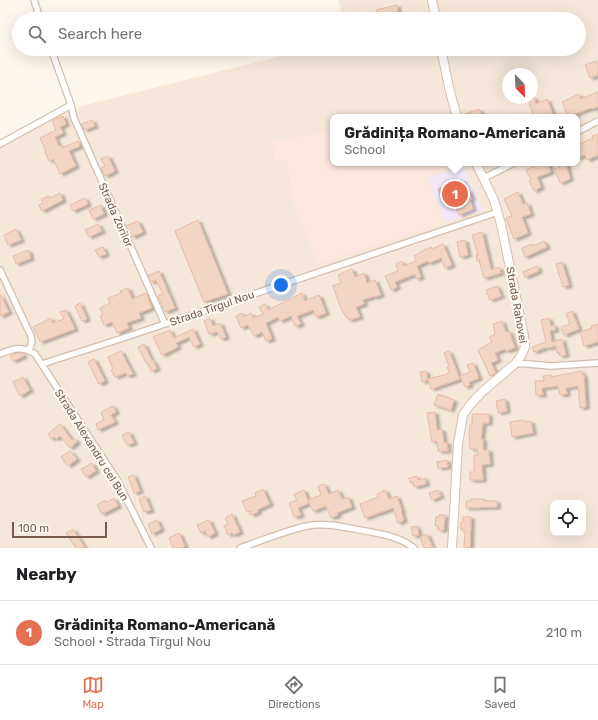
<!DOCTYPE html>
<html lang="en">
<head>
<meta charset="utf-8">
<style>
  :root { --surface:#fff; --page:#f6f6f6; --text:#202124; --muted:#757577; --line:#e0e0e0; --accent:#e76f51 }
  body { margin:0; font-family:Rubik,sans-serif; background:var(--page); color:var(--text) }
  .controls { position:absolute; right:12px; bottom:12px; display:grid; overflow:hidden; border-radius:8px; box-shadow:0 4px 16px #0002 }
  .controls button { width:36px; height:36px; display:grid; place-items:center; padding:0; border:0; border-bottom:1px solid var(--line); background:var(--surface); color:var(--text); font:20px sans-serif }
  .compass { position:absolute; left:502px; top:68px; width:36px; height:36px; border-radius:50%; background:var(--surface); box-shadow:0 4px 16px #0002; rotate:157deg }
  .scale { position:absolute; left:12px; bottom:10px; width:95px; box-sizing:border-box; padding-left:4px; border:2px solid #7a5c4d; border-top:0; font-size:11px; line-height:14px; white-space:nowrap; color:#7a5c4d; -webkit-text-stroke:3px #fffaf3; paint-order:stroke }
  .you { position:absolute; left:281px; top:285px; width:14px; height:14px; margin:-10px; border:3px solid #fff; border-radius:50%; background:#1a73e8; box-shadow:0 0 0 6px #1a73e833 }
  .badge { display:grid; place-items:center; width:26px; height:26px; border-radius:50%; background:var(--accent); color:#fff; font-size:13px; font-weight:700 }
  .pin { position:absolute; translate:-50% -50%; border:2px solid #fff; box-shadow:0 1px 4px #0006 }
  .popup { position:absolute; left:330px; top:114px; width:250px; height:52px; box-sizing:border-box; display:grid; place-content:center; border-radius:8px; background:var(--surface); filter:drop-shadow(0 1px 3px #0005); font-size:13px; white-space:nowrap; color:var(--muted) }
  .popup b { font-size:15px; color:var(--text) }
  .popup::after { content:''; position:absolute; left:50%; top:100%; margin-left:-8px; border:8px solid transparent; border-top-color:var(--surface) }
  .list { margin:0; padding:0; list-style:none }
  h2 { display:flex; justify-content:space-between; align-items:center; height:52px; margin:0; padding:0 16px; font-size:17px }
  h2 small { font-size:13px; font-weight:400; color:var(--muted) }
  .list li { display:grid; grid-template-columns:26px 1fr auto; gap:12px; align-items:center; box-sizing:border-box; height:64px; padding:0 16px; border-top:1px solid var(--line) }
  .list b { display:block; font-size:15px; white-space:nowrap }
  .list p { margin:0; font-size:13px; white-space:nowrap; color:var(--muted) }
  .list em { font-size:13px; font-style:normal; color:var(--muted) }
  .icon { flex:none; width:22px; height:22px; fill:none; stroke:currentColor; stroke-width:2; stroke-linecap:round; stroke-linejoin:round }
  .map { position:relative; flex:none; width:598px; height:548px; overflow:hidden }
  .search { position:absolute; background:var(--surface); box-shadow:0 4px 16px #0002; left:12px; right:12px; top:12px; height:44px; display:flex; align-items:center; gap:10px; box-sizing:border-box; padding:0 14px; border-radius:22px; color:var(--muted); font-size:15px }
  .sheet { height:116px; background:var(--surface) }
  nav { display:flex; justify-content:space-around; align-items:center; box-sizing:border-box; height:56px; border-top:1px solid var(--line); background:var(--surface); font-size:11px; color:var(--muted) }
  nav a { display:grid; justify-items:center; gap:2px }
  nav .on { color:var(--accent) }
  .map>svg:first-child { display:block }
</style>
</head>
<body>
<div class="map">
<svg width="598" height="548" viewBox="0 0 598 548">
  <defs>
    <filter id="shadow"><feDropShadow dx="3.5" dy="2" stdDeviation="1" flood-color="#0004"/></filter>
  </defs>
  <rect width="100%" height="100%" fill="#fdf6ec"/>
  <path fill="#f5e8da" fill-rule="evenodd" d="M338 0H598V548H0V142L81 106 309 49H579V19H343ZM508 74H532V98H508ZM333 117H577V163H333ZM553 503H583V533H553Z"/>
  <path fill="#fde8e0" d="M333 131V163H461L462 165 425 178 446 222 318 264 293 201 287 160 275 162 273 141Z"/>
  <path fill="#f3e8fa" d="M463 166 483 210 446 222 427 178Z"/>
  <path fill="#f3d5c3" stroke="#e6bba3" filter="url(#shadow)" d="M397 5 398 12 378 17 376 10Z
    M596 61 598 65V75L590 78 585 65Z
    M598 92V107L592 109 591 108 575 114 576 117H568L562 102 579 94 581 99Z
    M534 97 536 104 547 99 554 117H534L528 100Z
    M479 109 483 117H462V115Z
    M63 116 66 124 60 127 63 133 55 137 59 146 61 145 62 148 78 141 80 146 69 151 76 166 60 174 53 159 49 161 45 152H46L40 138 56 130 52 121Z
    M92 120 95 126 84 130 82 124Z
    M598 134V155L587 160 585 155 577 158V145L593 138 592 136Z
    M108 156 115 171 105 176 101 168 105 166 101 159Z
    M541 163H548L551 172 537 177 541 187 534 191 529 181 531 180 526 170Z
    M559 163H566L570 179 560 183 554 169 560 167Z
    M462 180 466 191 469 190 472 199 470 200 473 209 459 215 454 204 450 205 446 196 442 198 438 189Z
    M518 192 523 204 527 203 531 214 522 217 528 233 514 239 506 218 512 216 504 199Z
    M60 193 63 200 42 211 39 205 43 203 41 199 49 196 50 198Z
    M85 198 88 204 73 211 70 205Z
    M101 205 104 214 93 219 89 210Z
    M198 220 228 294 204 302 175 231Z
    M138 221 143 232 132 237 126 226Z
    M98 224 102 231 89 237 85 230Z
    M16 229 21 240 8 245 4 235Z
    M482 232 491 270 499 267 501 273 484 278 479 260 477 261 476 255H478L472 235Z
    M465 240 468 255 460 257 457 242Z
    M544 241 547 247 525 257 522 248 532 244 533 246Z
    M443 244 452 265 445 268 441 258 429 263 428 261 417 266 421 277 416 279 415 274 395 282 397 287 391 290 385 276 398 271 396 264 402 261 404 266 416 261 414 256 424 250 431 247 432 249Z
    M103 247 106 254 99 257 95 250Z
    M28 250 31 258 16 264 13 256Z
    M562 262 569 285 563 287 556 264Z
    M537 266 539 271 525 277 523 272Z
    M352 269 355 277 364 273 367 283 375 280 381 295 375 297V296L363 300 364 304 356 307 360 317 349 320 348 317H346L340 306 333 286 341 283 338 275Z
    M159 271 175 308 165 312 158 296 163 294 156 280 151 282 148 276Z
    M497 286 501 296 490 300 486 290Z
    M128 288 132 299 146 293 152 308 139 313 141 318 127 323 129 328 117 333 112 322 104 325 100 316 103 315 100 308 110 303 108 298 121 293 120 291Z
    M302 293 305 301 319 295 326 313 316 317 313 310 297 316 301 324 295 326 291 316 280 321 278 317 266 323 272 339 266 341 262 332 254 336 248 325 241 328 236 316 242 313 244 317 251 313 253 318 263 314 259 307 265 304 268 310Z
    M0 294 9 312 0 316Z
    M80 303 87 319 82 321 75 306Z
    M66 310 75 329 40 342 33 327 51 318 53 323 64 319 60 312Z
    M572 311 579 329 564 335 561 327 570 324 566 314Z
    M210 318 213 326 220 323 226 337 221 339 217 332 209 334 204 321Z
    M549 318 551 326 554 325 556 330 550 331 552 342 562 339 566 355 560 356 559 352 557 353 556 346 547 348V347L534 352 532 347 546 342 541 320Z
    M502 321 506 332 509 331 515 348 506 351 505 349 495 353 498 360 491 363 496 373 490 376 478 350 492 342 489 337 495 334 493 324Z
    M598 324V342L584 346 580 332 592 328 591 326Z
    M193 329 200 344 194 347 189 337 176 343 178 347 162 355 153 337 170 330 174 338Z
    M144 344 152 361 153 360 157 369 151 371 147 362 146 363 138 347Z
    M121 351 133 374 127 376 126 373 115 377 111 370 113 369 108 357Z
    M449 351 460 379 431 389 428 379 447 374 449 372 447 367 449 366 444 353Z
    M17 353H22L24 356 13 361 10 356Z
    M94 359 105 381 99 384 88 362Z
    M473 363 479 378 469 382 470 385 465 387 460 376 470 372 467 365Z
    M426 371 428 380 422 382 420 372Z
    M582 371V375H584L586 407 580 408 578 386 566 388 567 394 560 395 558 386 542 388 543 395H536L535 381H544L543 376 551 375V377Z
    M23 377 30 390 20 396 13 382Z
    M438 394 454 400 451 410 434 405Z
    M505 399 507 411 498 413 496 401Z
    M113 406 116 412 111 415 115 422 98 430 96 424 104 420 101 412Z
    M435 412 437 430 442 429 444 443 447 442 448 451H438L437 441 432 442 427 413Z
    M472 414H489V423H483L481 439H483V450H489L490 464 482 465 483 480H470V472H474V455H478L477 449H471V448H470L469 435 470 425H472Z
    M523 420 524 422 531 421 533 433 512 437 510 422Z
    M60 424 72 440 74 438 77 442 70 448 60 436 56 439 54 437 51 439 48 434Z
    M129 432 134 443 127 445 122 435Z
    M70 451 77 459 68 466 61 457Z
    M447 460 448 467 438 468 437 462Z
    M92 463 96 471 86 477 81 469Z
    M134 475 140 491 134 493 128 477Z
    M417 476 418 480 425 478 426 484 414 487 413 482 410 483 409 478Z
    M324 484 329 494 338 490 342 499 348 497 352 507 337 513 338 515 331 518 326 506 313 511 308 500 321 495 318 486Z
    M263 489 270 504 257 510 258 512 251 515 250 511 247 512 242 501 256 496 255 493Z
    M304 490 309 503 298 508 301 515 294 517 289 503 297 500 294 494Z
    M385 490 389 499 397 496 402 511H401L404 520 398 523 393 508 365 518 360 504 378 497 377 494Z
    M438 490 441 496 432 500 429 493Z
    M145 496 151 510 144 512 139 499Z
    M114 498 118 506 102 514 97 505 105 500 106 503Z
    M471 499H484V501H497V507L466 508V501H471Z
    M232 514 240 532 233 535 232 533 228 535 224 526 228 524 225 518Z
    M439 515H445L444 530H438V526H435L436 517H439Z
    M463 517H471L470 548 464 547 465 530H461V522H463Z
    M157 520 161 529 152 534 148 524Z
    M209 520 215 533 208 537 205 531 201 533 197 525Z
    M417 526 419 535 413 536 411 527Z
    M73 529 85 548H76L66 533Z
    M179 533 185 546 181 548H173L169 538Z
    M427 534 433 548H424L420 537Z"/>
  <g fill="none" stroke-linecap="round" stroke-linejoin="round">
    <g stroke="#d1beb0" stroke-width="8">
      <path id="street" d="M34 0 40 19
        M51 49 71 105 74 118 165 324
        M577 132 598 121
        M0 144 71 105
        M484 178 514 163
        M0 270 31 336 32 342 29 350
        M0 354C13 348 23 346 35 354L117 480 151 548
        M516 363 551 366 598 363
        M42 364 120 339 498 212
        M240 548C261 541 291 528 313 525 332 523 352 529 371 532 387 535 401 538 414 548"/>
    </g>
    <g stroke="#d6c0b0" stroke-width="10">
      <path id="secondary" d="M432 0 436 19
        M441 49 450 92 457 117
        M452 548 458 444 463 415 470 405 482 392 516 363 521 356 525 347 524 336 501 224 494 200 476 163"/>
    </g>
    <use href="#street" stroke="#fff" stroke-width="5.5"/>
    <use href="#secondary" stroke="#fff" stroke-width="8"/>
  </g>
  <g text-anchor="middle" stroke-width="4" stroke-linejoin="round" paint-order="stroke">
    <g font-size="11" fill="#7a5c4d" stroke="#fffaf3">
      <text transform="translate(116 215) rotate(66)" y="4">Strada Zorilor</text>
      <text transform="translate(517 305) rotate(80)" y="4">Strada Rahovei</text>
      <text transform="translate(212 308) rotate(-19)" y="4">Strada Tîrgul Nou</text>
      <text transform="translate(92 445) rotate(58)" y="4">Strada Alexandru cel Bun</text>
    </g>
  </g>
</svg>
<div class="controls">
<button><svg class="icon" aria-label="locate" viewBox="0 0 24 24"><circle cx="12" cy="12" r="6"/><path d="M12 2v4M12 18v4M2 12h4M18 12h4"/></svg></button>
</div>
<svg class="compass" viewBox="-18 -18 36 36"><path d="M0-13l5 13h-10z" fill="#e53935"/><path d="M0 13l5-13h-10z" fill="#757577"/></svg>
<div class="scale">100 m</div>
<div class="you"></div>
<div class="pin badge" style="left:455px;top:194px">1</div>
<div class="popup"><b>Grădinița Romano-Americană</b>School</div>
<div class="search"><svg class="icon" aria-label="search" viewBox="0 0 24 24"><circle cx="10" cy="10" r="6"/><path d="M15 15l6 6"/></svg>Search here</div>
</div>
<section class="sheet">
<h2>Nearby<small></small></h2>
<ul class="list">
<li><span class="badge">1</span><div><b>Grădinița Romano-Americană</b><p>School · Strada Tîrgul Nou</p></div><em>210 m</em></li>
</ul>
</section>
<nav>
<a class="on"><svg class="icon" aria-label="map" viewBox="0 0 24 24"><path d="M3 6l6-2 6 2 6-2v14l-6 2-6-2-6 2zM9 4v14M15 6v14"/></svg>Map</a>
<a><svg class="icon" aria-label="directions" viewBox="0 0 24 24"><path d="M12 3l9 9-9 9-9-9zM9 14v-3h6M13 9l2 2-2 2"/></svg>Directions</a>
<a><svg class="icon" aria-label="saved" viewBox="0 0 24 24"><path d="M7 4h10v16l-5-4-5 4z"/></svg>Saved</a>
</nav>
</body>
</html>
